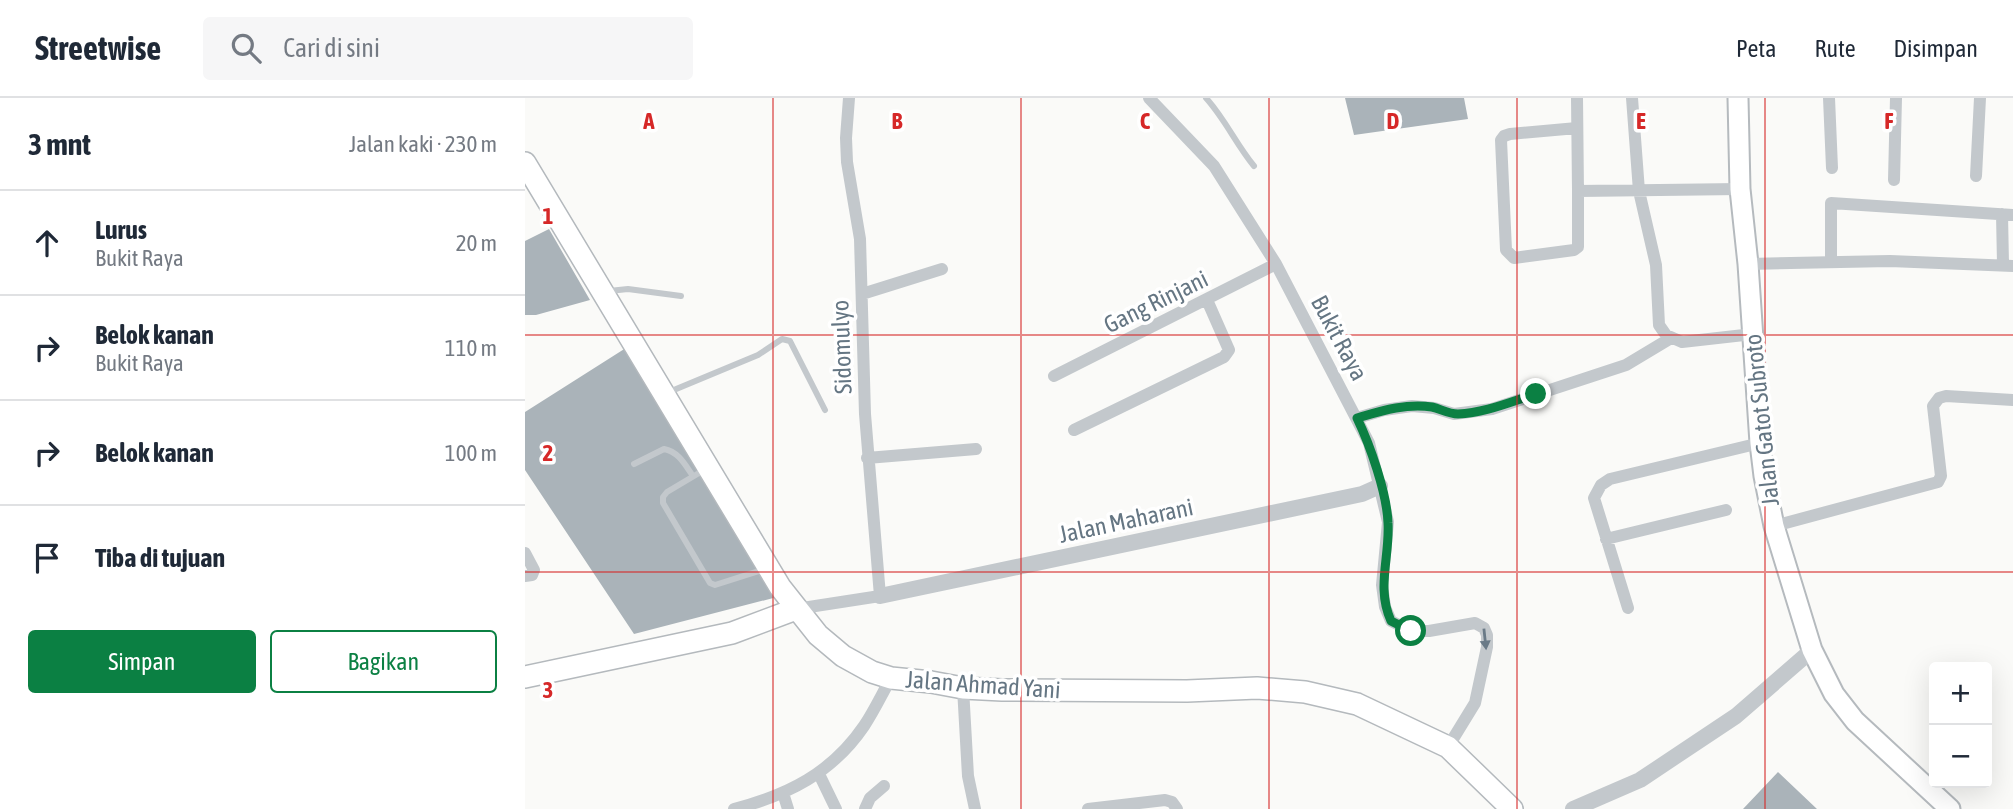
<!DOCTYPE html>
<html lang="id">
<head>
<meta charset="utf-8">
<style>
  :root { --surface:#fff; --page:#f6f6f7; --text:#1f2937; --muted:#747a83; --line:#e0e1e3; --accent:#0b8043 }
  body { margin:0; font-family:"Asap Condensed",sans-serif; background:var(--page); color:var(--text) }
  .controls { position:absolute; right:21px; bottom:21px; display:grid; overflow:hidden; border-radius:7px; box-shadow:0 7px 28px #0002 }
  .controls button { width:63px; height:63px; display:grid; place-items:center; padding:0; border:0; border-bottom:2px solid var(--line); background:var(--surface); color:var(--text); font:35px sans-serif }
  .stop { position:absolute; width:21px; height:21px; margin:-16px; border:5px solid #0b8043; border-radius:50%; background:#fff }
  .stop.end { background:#0b8043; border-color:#fff; box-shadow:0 2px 7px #0008 }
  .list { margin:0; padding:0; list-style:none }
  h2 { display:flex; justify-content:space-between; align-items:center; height:91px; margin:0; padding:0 28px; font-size:30px }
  h2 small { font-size:23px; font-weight:400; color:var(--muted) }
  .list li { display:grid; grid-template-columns:46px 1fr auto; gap:21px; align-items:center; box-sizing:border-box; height:105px; padding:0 28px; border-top:2px solid var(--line) }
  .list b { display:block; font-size:26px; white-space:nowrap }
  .list p { margin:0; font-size:23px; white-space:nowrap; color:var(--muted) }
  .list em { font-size:23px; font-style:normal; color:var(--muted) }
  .actions { display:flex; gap:14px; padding:21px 28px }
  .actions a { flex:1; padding:16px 0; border:2px solid var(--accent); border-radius:7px; text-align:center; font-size:24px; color:var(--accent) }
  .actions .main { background:var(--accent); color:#fff }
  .icon { flex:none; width:38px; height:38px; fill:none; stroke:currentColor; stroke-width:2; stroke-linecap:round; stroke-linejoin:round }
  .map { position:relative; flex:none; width:1488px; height:711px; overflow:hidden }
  header { display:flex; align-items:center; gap:42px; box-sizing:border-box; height:98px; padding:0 35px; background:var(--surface); border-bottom:2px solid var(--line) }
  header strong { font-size:33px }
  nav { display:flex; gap:38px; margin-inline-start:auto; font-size:24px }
  .search { width:490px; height:63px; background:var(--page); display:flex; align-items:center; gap:18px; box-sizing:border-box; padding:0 24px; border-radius:7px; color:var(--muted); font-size:26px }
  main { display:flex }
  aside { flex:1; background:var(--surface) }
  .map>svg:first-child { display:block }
</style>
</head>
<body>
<header>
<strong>Streetwise</strong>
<div class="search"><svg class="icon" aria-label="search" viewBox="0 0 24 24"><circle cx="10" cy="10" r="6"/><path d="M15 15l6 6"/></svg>Cari di sini</div>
<nav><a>Peta</a><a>Rute</a><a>Disimpan</a></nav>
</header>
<main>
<aside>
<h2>3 mnt<small>Jalan kaki · 230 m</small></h2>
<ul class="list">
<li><svg class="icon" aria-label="ahead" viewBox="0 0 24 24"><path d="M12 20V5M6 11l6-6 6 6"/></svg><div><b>Lurus</b><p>Bukit Raya</p></div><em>20 m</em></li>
<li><svg class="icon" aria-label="right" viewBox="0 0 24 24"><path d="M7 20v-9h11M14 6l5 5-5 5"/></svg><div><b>Belok kanan</b><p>Bukit Raya</p></div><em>110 m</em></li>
<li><svg class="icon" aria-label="right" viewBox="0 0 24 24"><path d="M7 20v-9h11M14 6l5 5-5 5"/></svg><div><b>Belok kanan</b></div><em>100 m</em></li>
<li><svg class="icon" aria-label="arrive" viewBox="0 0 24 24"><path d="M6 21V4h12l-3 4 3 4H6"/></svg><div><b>Tiba di tujuan</b></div></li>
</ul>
<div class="actions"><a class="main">Simpan</a><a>Bagikan</a></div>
</aside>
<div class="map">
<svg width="1488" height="711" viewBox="0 0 1488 711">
  <rect width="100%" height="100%" fill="#fafaf8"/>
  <path fill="#aab3b9" d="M820 0H939L943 21 829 37Z
    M24 131 65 202 11 217H0V143Z
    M104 248 252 499 109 536 0 372V314Z
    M1253 674 1292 711H1218Z"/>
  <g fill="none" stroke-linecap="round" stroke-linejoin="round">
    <g stroke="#b5babe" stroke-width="23">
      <path id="primary" d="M1213 0 1215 91 1223 166 1235 345 1239 378 1249 428 1287 552 1309 596 1330 623 1425 711"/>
    </g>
    <g stroke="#b4b9bd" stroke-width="24">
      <path id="trunk" d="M0 65 255 489 293 537 318 558 347 574 366 580 406 584 438 590 477 592 662 593 732 590 780 594 832 606 923 649 987 711
        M0 579 207 535 271 511"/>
    </g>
    <path stroke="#c3c8cc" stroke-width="6" d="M681 0C700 21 711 46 729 68
      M84 193 103 191 156 198
      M144 294 233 257 257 241 265 243 300 312
      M109 366 139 351C154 354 160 367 168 378
      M179 372 142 394 138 399V405L185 485 190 487 240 471"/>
    <path stroke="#c3c8cc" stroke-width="12" d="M624 0 689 68 751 166 844 345 863 424 857 487 860 509 866 523 886 533H904L950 525 959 530 962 537V549L950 605 923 649
      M1052 0 1053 93
      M1107 0 1114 93 1131 167 1134 227 1141 237 1157 244 1228 236
      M1304 0 1307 70
      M1052 30 985 36 979 38 976 42 981 152 989 160 1049 152 1053 149V93L1215 91
      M1451 78 1455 0
      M1369 82 1371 0
      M1477 116 1478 166
      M1306 163V105L1488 117
      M1223 166 1365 163 1488 168
      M337 196 417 171
      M529 278 751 166
      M832 320 859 312 887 308 909 310 929 316 967 311 1101 267 1146 240
      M549 332 699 259 704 252 682 202
      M342 360 451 351
      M1249 428 1413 384 1416 378 1408 308 1414 300 1421 298 1488 302
      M1081 441 1201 412
      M0 455 9 472 7 477 0 478
      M1103 510 1069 400 1076 387 1085 381 1235 345
      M271 511 355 498 340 316 335 141 322 64 321 40 324 0
      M438 590 443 678 450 711
      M294 676 311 711
      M258 695 263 711
      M209 711C263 697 307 675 339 628 349 613 357 596 366 580
      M340 711 345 700 359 688
      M563 711 640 702 647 704 652 711"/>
    <path stroke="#c3c8cc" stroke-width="16" d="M355 498 837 396 855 388
      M1048 711 1115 682 1211 618 1287 552"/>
    <use href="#primary" stroke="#fff" stroke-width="19"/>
    <use href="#trunk" stroke="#fff" stroke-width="21"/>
  </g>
  <defs><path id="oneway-solid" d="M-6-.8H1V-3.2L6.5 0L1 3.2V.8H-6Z" transform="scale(1.75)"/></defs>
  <use fill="#6a7a87" href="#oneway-solid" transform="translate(960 541) rotate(84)"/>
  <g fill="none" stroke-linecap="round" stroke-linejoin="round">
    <path stroke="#0b8043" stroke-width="9" d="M886 533 866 523C851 490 865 459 863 425 862 395 845 347 832 320 856 313 881 305 907 309 916 311 923 316 933 316 960 315 985 304 1011 296"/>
  </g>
  <path fill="none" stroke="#d62828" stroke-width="2" stroke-opacity="0.55" d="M248 0V711M496 0V711M744 0V711M992 0V711M1240 0V711M0 237H1488M0 474H1488"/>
  <g text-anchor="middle" stroke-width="7" stroke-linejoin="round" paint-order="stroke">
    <g font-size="24" fill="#657683" stroke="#fff">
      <text transform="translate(631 204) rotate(-26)" y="8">Gang Rinjani</text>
      <text transform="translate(814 240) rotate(62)" y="8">Bukit Raya</text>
      <text transform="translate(317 249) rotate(-92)" y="8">Sidomulyo</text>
      <text transform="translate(1237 322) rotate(-96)" y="8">Jalan Gatot Subroto</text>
      <text transform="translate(601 423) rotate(-12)" y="8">Jalan Maharani</text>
      <text transform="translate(458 587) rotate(4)" y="8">Jalan Ahmad Yani</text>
    </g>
  </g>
  <g font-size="23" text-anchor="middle" font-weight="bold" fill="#d62828" stroke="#fff" stroke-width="7" stroke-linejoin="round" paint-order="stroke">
    <text x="124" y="31">A</text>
    <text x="372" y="31">B</text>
    <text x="620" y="31">C</text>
    <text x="868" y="31">D</text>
    <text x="1116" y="31">E</text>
    <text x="1364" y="31">F</text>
    <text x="23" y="126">1</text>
    <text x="23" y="363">2</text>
    <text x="23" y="600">3</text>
  </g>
</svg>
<div class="controls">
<button>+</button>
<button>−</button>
</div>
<div class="stop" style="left:886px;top:533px"></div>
<div class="stop end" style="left:1011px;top:296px"></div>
</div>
</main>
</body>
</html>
